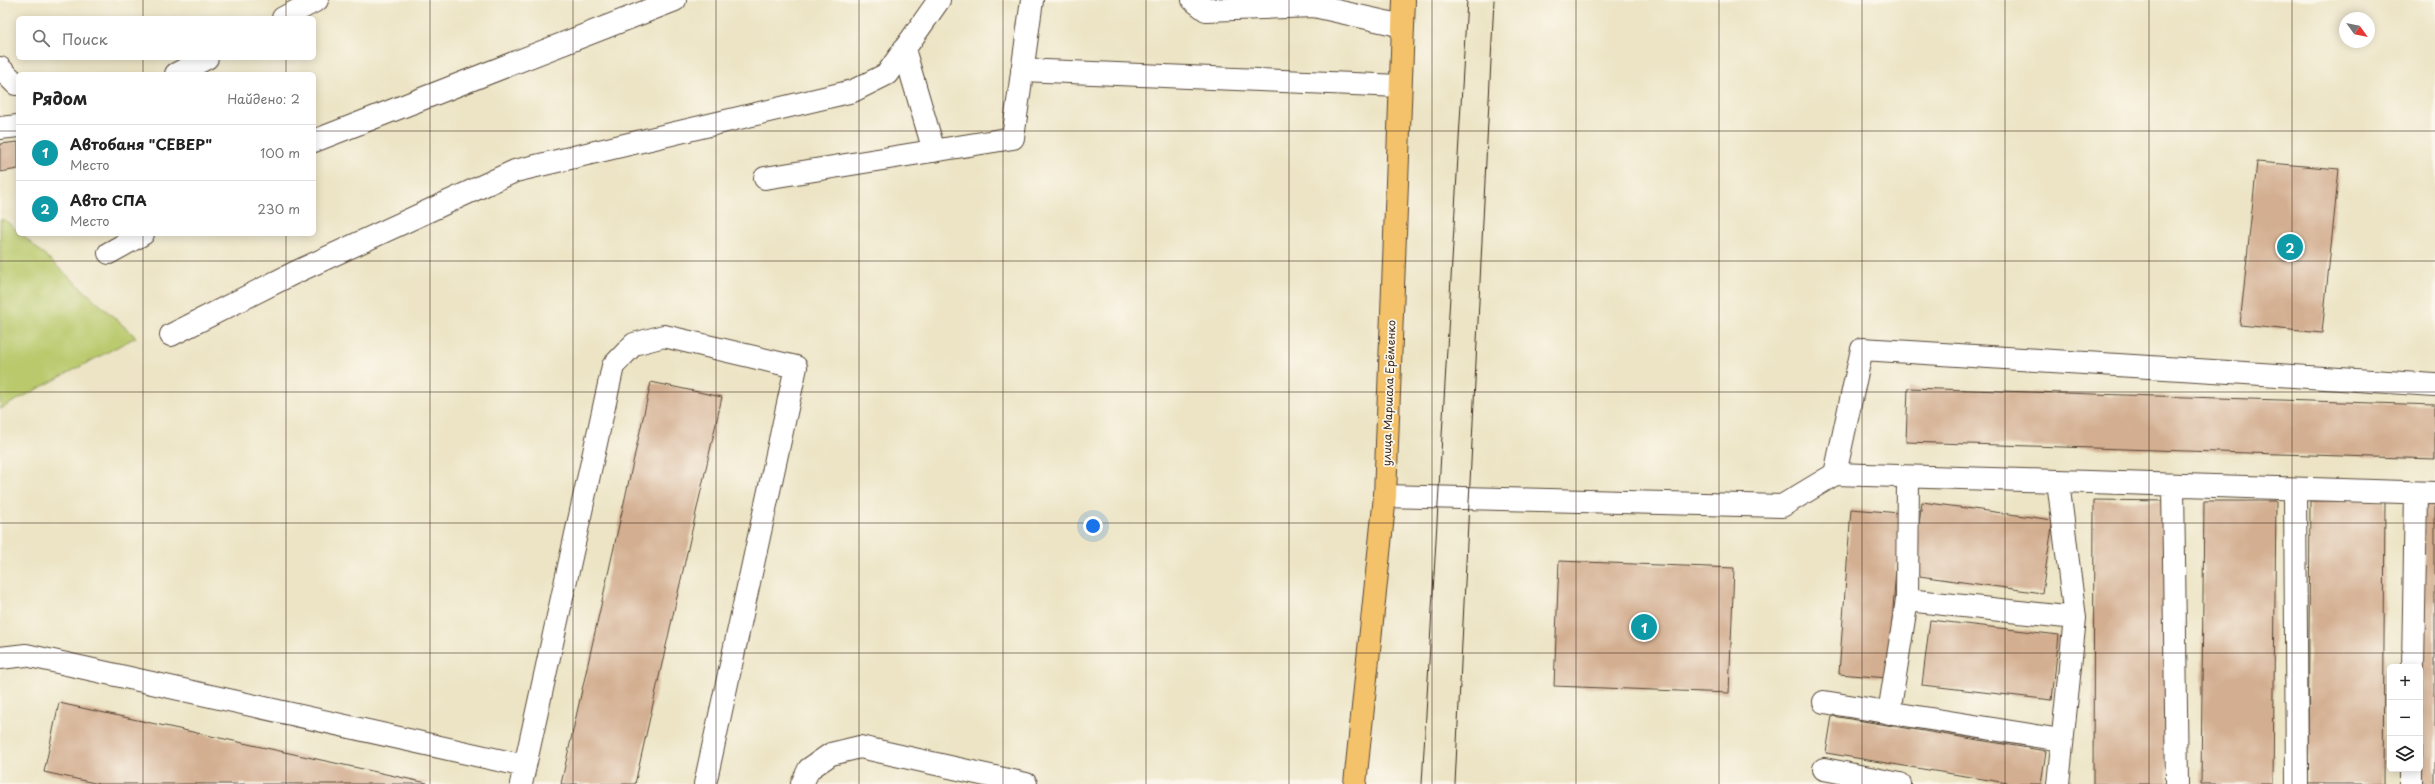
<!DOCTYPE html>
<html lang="ru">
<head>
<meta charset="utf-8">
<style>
  :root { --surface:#fff; --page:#f2f2f2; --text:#222; --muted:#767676; --line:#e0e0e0; --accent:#0b8043 }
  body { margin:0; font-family:"Playpen Sans",sans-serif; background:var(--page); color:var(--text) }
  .controls { position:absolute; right:12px; bottom:12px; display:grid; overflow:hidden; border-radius:6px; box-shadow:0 2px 10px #0003 }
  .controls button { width:36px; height:36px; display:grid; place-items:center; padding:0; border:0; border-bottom:1px solid var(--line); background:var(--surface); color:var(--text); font:20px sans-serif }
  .compass { position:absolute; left:2339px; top:12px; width:36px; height:36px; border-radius:50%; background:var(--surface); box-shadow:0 2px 10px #0003; rotate:123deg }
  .you { position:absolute; left:1093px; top:526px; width:14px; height:14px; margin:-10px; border:3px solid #fff; border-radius:50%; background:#1a73e8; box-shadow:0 0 0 6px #1a73e833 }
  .badge { display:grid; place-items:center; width:26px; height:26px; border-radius:50%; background:var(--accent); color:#fff; font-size:13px; font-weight:700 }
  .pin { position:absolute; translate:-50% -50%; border:2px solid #fff; box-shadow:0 1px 4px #0006 }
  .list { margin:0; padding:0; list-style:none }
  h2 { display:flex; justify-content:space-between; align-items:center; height:52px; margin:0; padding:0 16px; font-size:17px }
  h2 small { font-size:13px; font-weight:400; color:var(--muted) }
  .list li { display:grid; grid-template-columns:26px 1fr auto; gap:12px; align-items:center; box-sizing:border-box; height:56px; padding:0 16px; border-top:1px solid var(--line) }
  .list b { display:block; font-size:15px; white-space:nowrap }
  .list p { margin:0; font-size:13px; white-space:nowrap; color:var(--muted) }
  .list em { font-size:13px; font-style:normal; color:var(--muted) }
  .icon { flex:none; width:22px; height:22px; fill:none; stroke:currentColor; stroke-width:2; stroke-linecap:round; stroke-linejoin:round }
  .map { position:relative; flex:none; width:2435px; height:784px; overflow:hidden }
  .search { position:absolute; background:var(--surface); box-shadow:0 2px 10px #0003; left:16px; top:16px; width:300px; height:44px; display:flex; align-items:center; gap:10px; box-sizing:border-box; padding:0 14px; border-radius:6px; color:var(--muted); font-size:15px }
  .panel { position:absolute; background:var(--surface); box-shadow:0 2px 10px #0003; left:16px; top:72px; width:300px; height:164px; border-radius:6px }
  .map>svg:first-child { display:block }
</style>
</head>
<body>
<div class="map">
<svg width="2435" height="784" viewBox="0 0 2435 784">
  <rect width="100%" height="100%" fill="#fbf7ec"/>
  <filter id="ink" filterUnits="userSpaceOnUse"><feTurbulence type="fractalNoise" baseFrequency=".025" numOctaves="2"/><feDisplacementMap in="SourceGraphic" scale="8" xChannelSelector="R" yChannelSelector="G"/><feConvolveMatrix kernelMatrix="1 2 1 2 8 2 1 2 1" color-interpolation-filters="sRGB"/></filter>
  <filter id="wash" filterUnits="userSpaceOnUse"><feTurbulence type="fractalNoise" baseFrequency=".012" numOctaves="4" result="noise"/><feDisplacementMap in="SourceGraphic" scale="16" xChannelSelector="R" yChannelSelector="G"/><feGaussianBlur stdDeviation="0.9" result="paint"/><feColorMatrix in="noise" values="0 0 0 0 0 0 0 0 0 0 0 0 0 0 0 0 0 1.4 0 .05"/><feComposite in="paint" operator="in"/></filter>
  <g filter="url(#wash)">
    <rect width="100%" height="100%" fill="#ece4c4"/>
    <path fill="#b9c96c" stroke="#7a7a45" d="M5 220 18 231V234H21L136 337 0 409V220Z"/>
    <g id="blocks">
      <path fill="#d3ae90" d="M18 142V169L0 172V144Z
        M2257 162 2339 169 2322 333 2240 325Z
        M651 382 722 397 635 784H561Z
        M1908 388 2435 405V459L1906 442Z
        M2094 500 2168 501 2167 784H2093Z
        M2204 501H2276L2273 784H2201Z
        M2310 501H2385L2383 784H2308Z
        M1922 502 2053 520 2042 593 1912 575Z
        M2424 504H2435V784H2421Z
        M1851 509 1900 513 1888 678 1839 674Z
        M1559 561 1734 568 1729 693 1554 686Z
        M1930 620 2059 635 2052 700 1922 685Z
        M59 703 427 783V784H99L44 772Z
        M1832 716 2046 751 2041 784H2013L1826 753Z"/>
    </g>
  </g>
  <g filter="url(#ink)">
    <use href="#blocks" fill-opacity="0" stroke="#564637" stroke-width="1"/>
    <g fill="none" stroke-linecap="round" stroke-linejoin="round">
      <g stroke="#564637" stroke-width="24">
        <path id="minor" d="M1193 0 1206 10 1314 6 1403 26
          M283 18 317 0
          M904 49 934 151
          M0 68 16 84
          M1022 70 1400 86
          M176 74 207 58
          M0 128 18 126
          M314 141 675 0
          M765 178 1013 138 1032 0
          M109 253 143 234
          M171 335 294 273 515 171 853 91 887 74 939 0
          M1835 474 2435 493
          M2058 481 2075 618 2058 784
          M2173 485 2177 784
          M2295 489 2297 784
          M1385 496 1782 506 1835 474 1862 349 2435 385
          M1907 600 2075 618
          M0 658 26 655 525 766 521 784
          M2413 667 2416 493
          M1824 702 2061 740
          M1889 713 1907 600 1908 477
          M525 766 613 366 634 344 664 336 796 367 705 784
          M1824 769 1900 784
          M802 784 809 769 831 754 860 747 1026 784
          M2411 784V769"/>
      </g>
      <g stroke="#564637" stroke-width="24">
        <path id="major" d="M1355 784 1385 496 1404 0"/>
      </g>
      <use href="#minor" stroke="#fff" stroke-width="22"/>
      <use href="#major" stroke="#f3c26a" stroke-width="22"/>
      <path stroke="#3b2a1e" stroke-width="1" d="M1422 784 1467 0
        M1455 784 1494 0"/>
    </g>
  </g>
  <path fill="none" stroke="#3b2a1e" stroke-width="1" stroke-opacity="0.55" d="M143 0V18M286 0V18M430 0V784M573 0V784M716 0V784M859 0V784M1003 0V784M1146 0V784M1289 0V784M1432 0V784M1576 0V784M1719 0V784M1862 0V784M2005 0V784M2149 0V784M2292 0V784M143 58V74M286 58V74M0 131H18M314 131H2435M143 234V784M286 234V784M0 261H2435M0 392H2435M0 523H2435M0 653H2435"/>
  <g text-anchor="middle" stroke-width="3.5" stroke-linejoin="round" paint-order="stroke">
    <g font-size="11" fill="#3b2a1e" stroke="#fbf7ec">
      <text transform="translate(1389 393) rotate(-88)" y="4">улица Маршала Ерёменко</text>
    </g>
  </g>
</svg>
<div class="controls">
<button>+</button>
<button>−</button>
<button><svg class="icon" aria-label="layers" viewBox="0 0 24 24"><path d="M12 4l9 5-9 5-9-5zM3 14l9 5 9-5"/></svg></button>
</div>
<svg class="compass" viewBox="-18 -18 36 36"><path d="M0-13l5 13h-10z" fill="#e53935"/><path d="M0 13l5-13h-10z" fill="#767676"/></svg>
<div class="you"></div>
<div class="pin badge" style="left:1644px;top:627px;background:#0f9aa8">1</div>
<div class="pin badge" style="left:2290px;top:247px;background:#0f9aa8">2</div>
<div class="search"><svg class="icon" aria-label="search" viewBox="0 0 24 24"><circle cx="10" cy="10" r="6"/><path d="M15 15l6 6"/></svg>Поиск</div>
<section class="panel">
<h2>Рядом<small>Найдено: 2</small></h2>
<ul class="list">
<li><span class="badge" style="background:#0f9aa8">1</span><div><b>Автобаня &quot;СЕВЕР&quot;</b><p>Место</p></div><em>100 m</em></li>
<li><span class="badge" style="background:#0f9aa8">2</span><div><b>Авто СПА</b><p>Место</p></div><em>230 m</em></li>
</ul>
</section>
</div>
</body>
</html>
